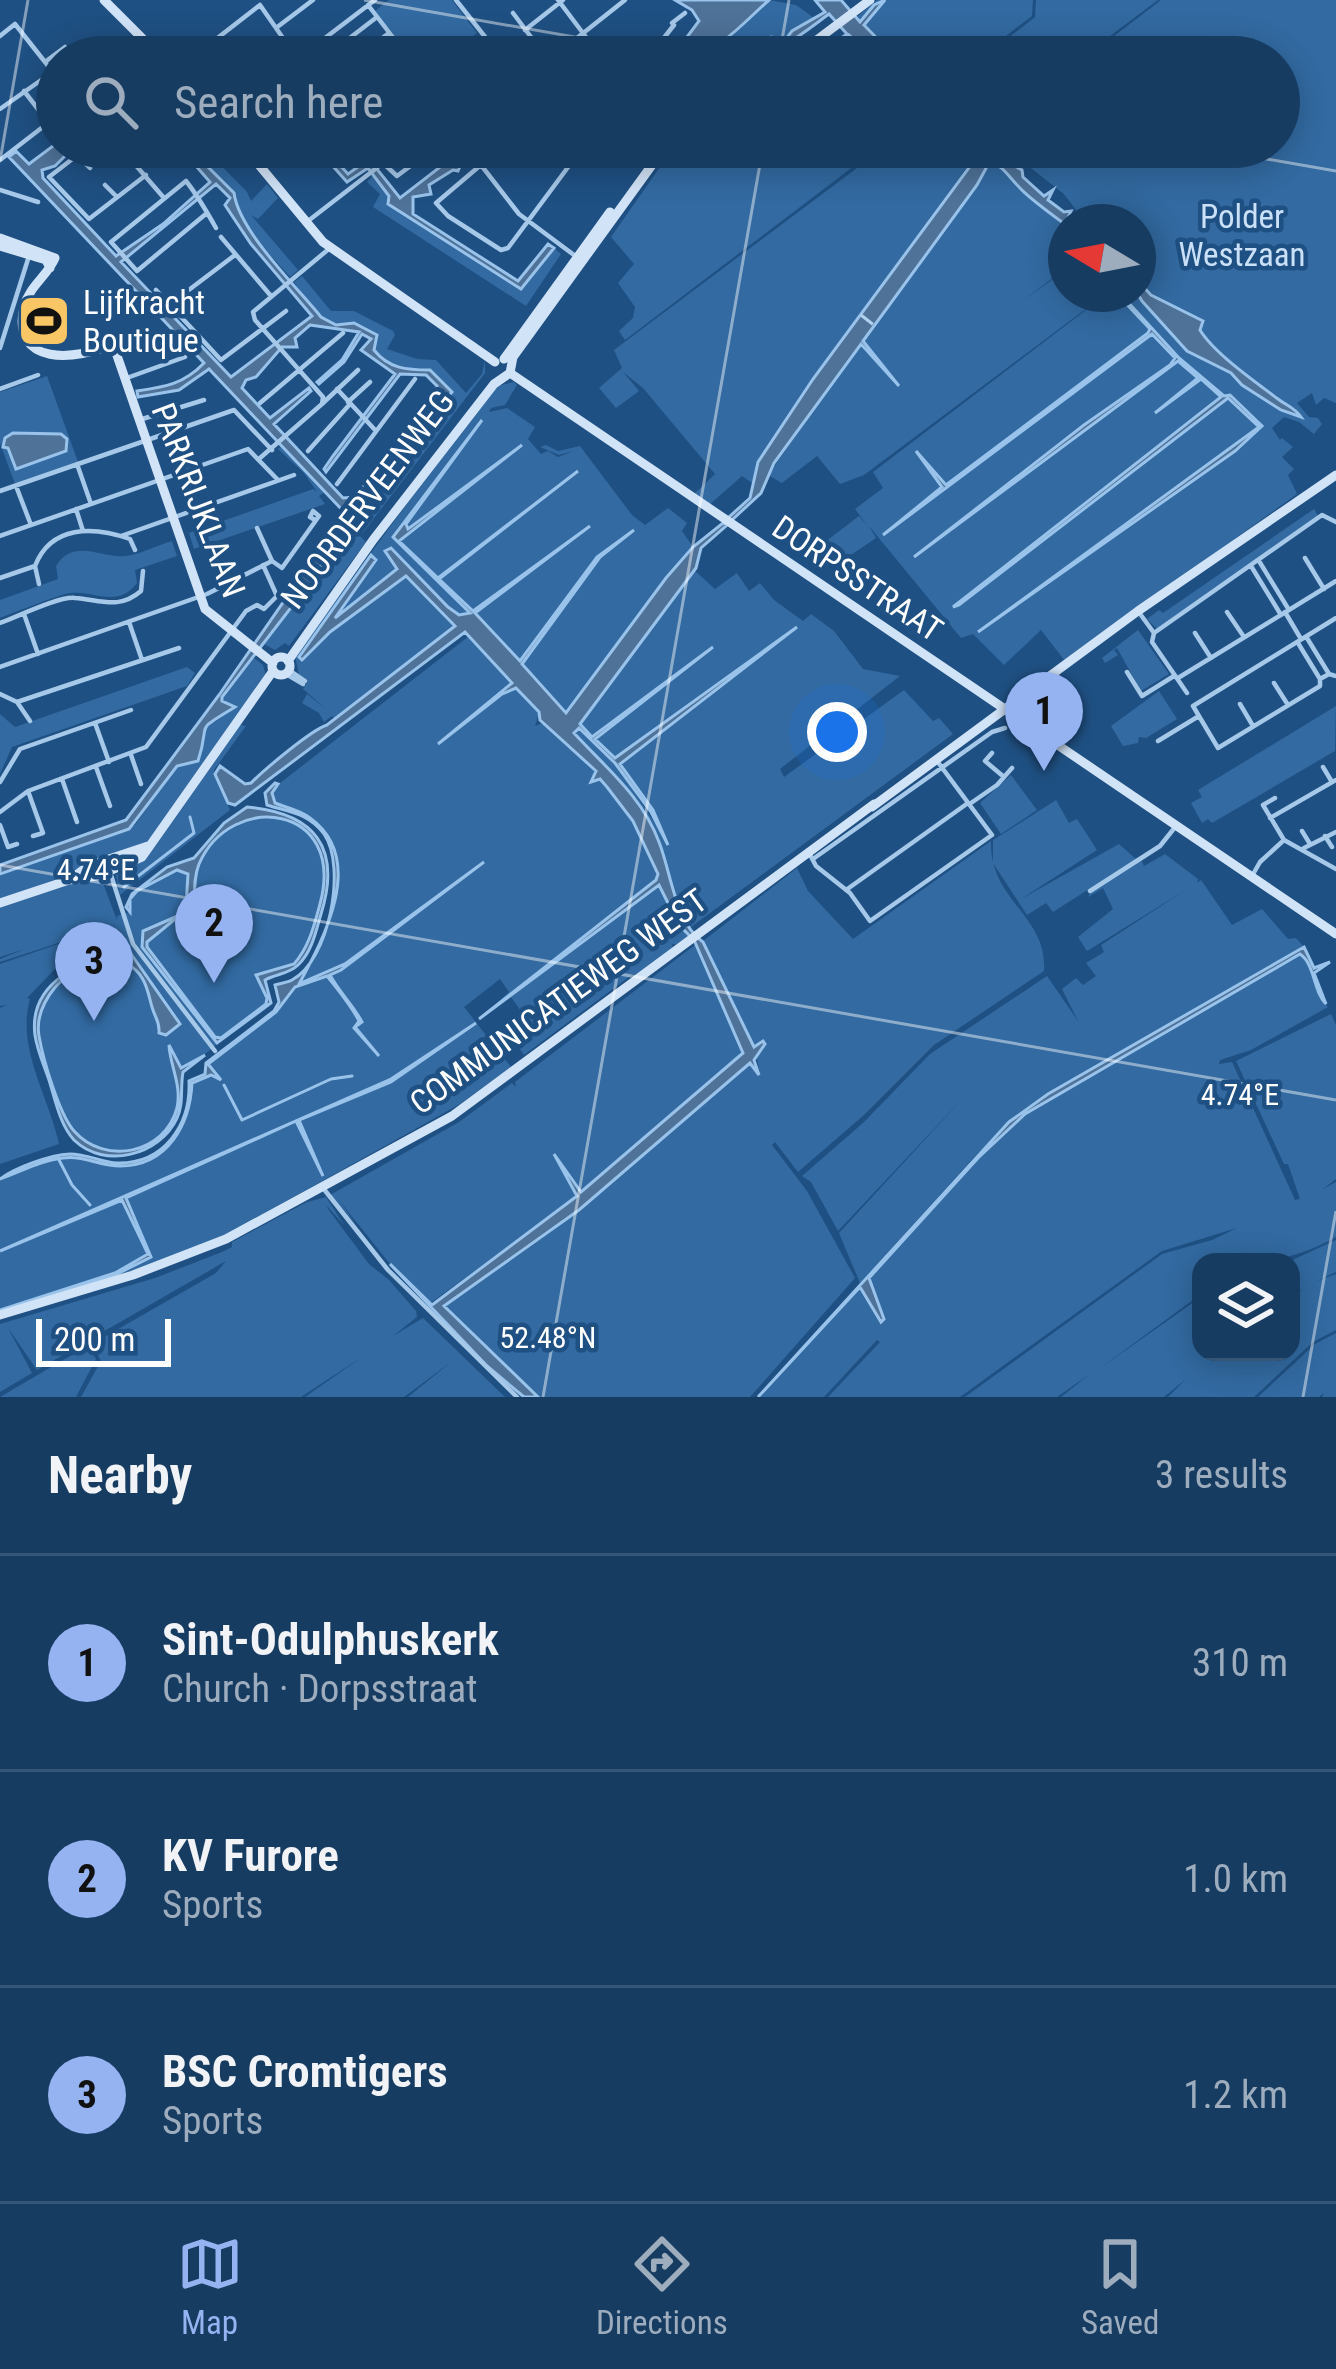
<!DOCTYPE html>
<html lang="en">
<head>
<meta charset="utf-8">
<style>
  :root { --surface:#173c62; --page:#204368; --text:#f1f3f6; --muted:#9eadbe; --line:#365677; --accent:#95b2f1 }
  body { margin:0; font-family:"Roboto Condensed",sans-serif; background:var(--page); color:var(--text) }
  .controls { position:absolute; right:36px; bottom:36px; display:grid; overflow:hidden; border-radius:24px; box-shadow:0 6px 30px #0003 }
  .controls button { width:108px; height:108px; display:grid; place-items:center; padding:0; border:0; border-bottom:3px solid var(--line); background:var(--surface); color:var(--text); font:60px sans-serif }
  .compass { position:absolute; left:1048px; top:204px; width:108px; height:108px; border-radius:50%; background:var(--surface); box-shadow:0 6px 30px #0003; rotate:280deg }
  .scale { position:absolute; left:36px; bottom:30px; width:135px; box-sizing:border-box; padding-left:12px; border:6px solid #fff; border-top:0; font-size:33px; line-height:42px; white-space:nowrap; color:#fff; -webkit-text-stroke:9px #1f5083; paint-order:stroke }
  .you { position:absolute; left:837px; top:732px; width:42px; height:42px; margin:-30px; border:9px solid #fff; border-radius:50%; background:#1a73e8; box-shadow:0 0 0 18px #1a73e833 }
  .badge { display:grid; place-items:center; width:78px; height:78px; border-radius:50%; background:var(--accent); color:#111; font-size:39px; font-weight:700 }
  .pin { position:absolute; translate:-50% -99px; filter:drop-shadow(0 3px 6px #0008) }
  .pin::after { content:''; position:absolute; top:63px; width:42px; height:36px; background:inherit; clip-path:polygon(0 0,100% 0,50% 100%) }
  .list { margin:0; padding:0; list-style:none }
  h2 { display:flex; justify-content:space-between; align-items:center; height:156px; margin:0; padding:0 48px; font-size:51px }
  h2 small { font-size:39px; font-weight:400; color:var(--muted) }
  .list li { display:grid; grid-template-columns:78px 1fr auto; gap:36px; align-items:center; box-sizing:border-box; height:216px; padding:0 48px; border-top:3px solid var(--line) }
  .list b { display:block; font-size:45px; white-space:nowrap }
  .list p { margin:0; font-size:39px; white-space:nowrap; color:var(--muted) }
  .list em { font-size:39px; font-style:normal; color:var(--muted) }
  .icon { flex:none; width:66px; height:66px; fill:none; stroke:currentColor; stroke-width:2; stroke-linecap:round; stroke-linejoin:round }
  .map { position:relative; flex:none; width:1336px; height:1397px; overflow:hidden }
  .search { position:absolute; background:var(--surface); box-shadow:0 6px 30px #0003; left:36px; right:36px; top:36px; height:132px; display:flex; align-items:center; gap:30px; box-sizing:border-box; padding:0 42px; border-radius:66px; color:var(--muted); font-size:45px }
  .sheet { height:804px; background:var(--surface) }
  nav { display:flex; justify-content:space-around; align-items:center; box-sizing:border-box; height:168px; border-top:3px solid var(--line); background:var(--surface); font-size:33px; color:var(--muted) }
  nav a { display:grid; justify-items:center; gap:6px }
  nav .on { color:var(--accent) }
  .map>svg:first-child { display:block }
</style>
</head>
<body>
<div class="map">
<svg width="1336" height="1397" viewBox="0 0 1336 1397">
  <rect width="100%" height="100%" fill="#1f5083"/>
  <path fill="#326aa1" d="M389 0H452L477 33 446 57H411L375 11Z
    M769 0 796 5 814 18 792 31 786 39 771 37 744 57H696L727 39Z
    M877 0H1033L1032 16 978 57H895L854 19Z
    M1036 0H1158L1082 57H984L1035 17Z
    M1161 0H1336V403L1324 398 1316 405 1312 393 1297 403 1309 417 1318 418 1322 424 1314 434 1299 422 1284 417 1272 428 1280 440 1282 438 1293 447 1282 457 1294 469 1288 475 1297 494 1065 661 1041 630 1004 665 973 634 961 638 869 526 876 538 839 563 821 545 859 516 867 525 855 509 883 488 873 472 1107 294H1138L1187 351 1231 373 1281 410 1296 409 1283 403 1208 344 1200 330 1202 321C1180 311 1153 298 1138 281V222H1085L1064 194 1004 147H1279V57H1087Z
    M198 147H203L247 192 251 201 267 184 278 198 258 219 251 215 298 270 290 277 245 227 236 211 234 193 193 151Z
    M674 147H879L625 340 619 331 633 318 635 307 618 283 634 264 611 237Z
    M885 147H970L975 156 813 379 758 462 752 483 742 476 709 505 693 495 715 474 643 388 623 372 639 391 616 408 599 388 622 368 614 350Z
    M994 160C1020 182 1038 205 1066 225V268L1024 300 1066 270V294H1103L1099 299 864 475 840 484 817 456 782 483 768 475 861 344 868 352 863 341Z
    M373 175 389 196 387 202 523 288 554 248 561 254 526 306 373 207 380 194 367 182Z
    M302 276 331 311H354L393 331 395 335 387 349 417 359 436 360 466 393 482 374 485 361V373L362 534 348 519 363 514 362 506 442 409 451 392 430 371C407 370 389 369 374 350L376 335C360 327 354 327 337 325 319 324 303 296 294 282Z
    M47 376 78 462 15 484 0 443V392Z
    M514 382 517 385 505 405 491 408 489 412 507 408 535 427 528 439 541 454 548 451 558 457 574 451 559 455 540 447 546 445 558 451 580 446 632 515 645 525 668 508 687 523 682 531 693 547 566 714 522 664 602 555 520 662 475 614 590 525 473 611 399 541 521 445 408 529 406 524 482 421 393 537 471 613 459 615 448 607 390 548 397 569 334 619 335 615 299 657 303 660 330 632 406 576 456 625 335 719 332 716 324 722 319 713 302 703 307 694 326 709 303 689 308 681 299 675 295 656 493 387Z
    M282 446 327 491 319 496 325 504 194 549 189 533 313 489 317 492 304 473 278 449Z
    M1314 509 1318 516 1157 629 1147 619 1159 610 1163 613Z
    M346 522 366 542 289 646 285 643 275 650 262 643C280 621 346 547 346 522Z
    M172 541 177 556 135 570 137 583C116 611 91 587 65 594 43 601 21 610 0 618V600L58 579 56 566C74 537 101 559 126 556 141 554 158 545 172 541Z
    M694 570 715 589 737 573 749 591 760 583 774 600 803 621 811 614 834 631 863 669 900 676 780 769 784 777 904 690 933 721 939 718 953 734 691 927C675 902 670 874 661 846 647 800 607 765 574 734L578 727 615 763 669 844 653 810 620 764 795 629 616 759 594 740 639 704 592 738 580 724Z
    M1138 630 1169 674 1141 691 1117 648 1114 650 1118 655 1105 663 1102 658Z
    M469 636 512 683 465 721 516 687 539 713 535 726 545 722 564 744 596 771 593 782 600 779 633 821 658 878 479 1019 509 992 500 979 464 1007 511 1067 460 1104 267 1212 212 1247 123 1273 119 1271 0 1312V1179C20 1172 42 1160 63 1158 83 1156 100 1166 119 1166 168 1166 189 1123 192 1082L211 1075 220 1079 208 1065C230 1048 254 1032 274 1014 314 977 363 878 323 829 310 813 293 810 275 803L272 792 275 787Z
    M252 656 263 665 266 676 147 845 0 900V874L135 825 177 766 198 761C211 721 191 733 234 707L221 701Z
    M187 667 195 673 187 686 12 747 0 774V714L15 727Z
    M1159 691 1177 719 1146 738 1139 737 1138 743 1123 746 1111 726Z
    M1336 706 1335 751 1212 823 1208 819 1202 823 1191 803 1202 797 1198 790Z
    M240 725 246 726 214 770 230 810 120 895 116 875 145 858Z
    M1011 775 1037 810 1001 834 980 803Z
    M1056 800 1069 823 1077 819 1097 850 1021 899 1119 844 1136 859 1053 912 1046 903 1027 915 993 863V840Z
    M256 819C324 813 332 861 317 914 311 932 308 954 292 965 280 973 268 970 256 975L267 999 266 1004 183 1072C180 1088 184 1103 177 1118 160 1154 101 1172 73 1138 58 1121 43 1056 34 1031 37 976 81 965 126 951L124 940 56 968 27 998 30 999C16 1048 49 1097 59 1144L0 1164V1008L7 1005 0 1006V964L117 924 0 962V959L25 949 0 957V905L62 885 106 876 104 886 117 920V916L130 912C127 881 174 875 195 864 203 859 207 849 214 842 226 829 240 823 256 819Z
    M991 841C989 900 1048 916 1044 971L934 1045 864 1115 798 1172 775 1142 772 1145 807 1191 855 1278 750 1397H538L444 1307 579 1210 751 1063 760 1074 755 1048 703 941 797 868 808 891 853 939Z
    M1165 854 1198 879 1197 883 1087 951 1078 937 1113 909 1103 888 1088 897 1090 892 1141 859 1144 866Z
    M1201 880 1232 925 1262 909 1288 939 1296 938 1304 947 1024 1110 978 1153 860 1283 839 1233 964 1097 838 1231 811 1182 802 1176 863 1123 930 1054 1047 976 1078 1021 1062 989 1076 978 1083 985 1096 976 1086 963 1104 952 1101 945Z
    M659 884 679 925 691 935 680 945 672 944 673 949 635 978 633 974 524 1055 512 1038 530 1024 511 997Z
    M695 945 743 1053 581 1192 566 1173 578 1196 429 1304 390 1264 338 1199 356 1224 330 1195 459 1122 512 1083 516 1087 515 1082Z
    M1301 954C1315 965 1315 993 1328 1007L1251 1050 1220 1060 1219 1064 1232 1062 1295 1200 1300 1199 1288 1164H1284L1236 1061 1331 1014 1336 1025V1179L1323 1189 1336 1182V1237C1285 1265 1258 1262 1201 1262V1294L1099 1369 1201 1297V1352H1218L1212 1359 1221 1352H1291V1297L1303 1289 1291 1294V1262H1288L1336 1240V1272L1317 1281 1336 1274V1330L1313 1342 1254 1397H1168L1186 1379 1164 1397H1061L1090 1374 1057 1397H965L1162 1254 1212 1240 1237 1228 1162 1251 960 1397H828L880 1342 877 1340 824 1397H759L860 1287 881 1321 868 1278 978 1158 1025 1114Z
    M326 1197 344 1225 327 1206 328 1209 369 1264 389 1280 416 1311 417 1317 393 1336 423 1318 505 1397H408L451 1362 404 1397H305L362 1357 301 1397H81L101 1361 92 1344 216 1273 226 1261 37 1370 8 1328 32 1373 0 1392V1324L155 1278 222 1252 232 1247V1242L307 1202Z
    M1336 1333V1397H1322L1324 1393 1319 1397H1258L1315 1344Z
    M87 1346 96 1359 76 1397H0Z"/>
  <path fill="#4f7298" stroke="#99c3eb" stroke-width="3" fill-rule="evenodd" d="M675 0H769C745 21 715 57 683 57L691 45 687 37 699 21 692 10Z
    M815 0H841L860 22 874 5 885 0 864 25 895 57H874L849 35 814 57 847 34 829 14C804 32 776 57 744 57L771 37 786 39 792 31 825 12Z
    M57 143V147H74L55 166 42 170 43 178 116 256 163 224 210 182 182 150 165 161 149 147 165 151 188 147 234 193C239 231 295 285 321 317L336 325 354 323 377 335 374 350C389 369 407 370 430 370L452 392C447 397 446 403 442 409 426 433 378 478 371 503L363 506V514L348 519C345 545 317 561 311 586L305 589 301 600 296 601 222 697V701L235 707C191 734 212 719 198 761L177 766 129 829 0 874V865L126 820 219 695 345 513 209 369 179 390 138 397 137 391C165 387 184 384 204 363L9 157 16 151 29 164ZM216 184 230 198 225 205 251 244 312 316 231 377 121 262ZM310 325 359 332 342 360 317 382 319 384 344 362 362 334 371 339 361 350 395 374 333 456 324 469 326 472 400 374 426 375 437 386 428 398 427 408 355 497 343 498 274 424 311 391 309 388 270 418 242 388 246 380 256 377 282 347H297L295 338Z
    M327 147H336L345 157 339 164 348 174 369 159 400 198 466 147H481L464 157 458 171 453 170 429 185 431 194 413 197V214L518 281 548 244 554 248 521 289 388 204 389 196 368 168 347 182 331 164 336 156Z
    M970 147H992L1002 159 1022 170 1023 177 1044 196 1053 190 1048 200 1064 212 1071 211 1068 218 1072 222 1066 225C1055 217 1026 195 1019 187 1008 176 1004 167 990 161L977 185 863 341 899 386 861 344 774 463 761 493 732 520 728 518 750 498 758 462 813 379 971 165 975 156Z
    M1138 281 1151 295 1203 321 1200 330C1214 353 1254 381 1278 399 1287 406 1294 407 1301 417L1281 410 1242 385 1231 373 1187 351 1142 301 1138 294Z
    M1117 294 1125 299 1179 358 1224 396 1230 395 1262 426 1235 451 978 632 1259 427 1228 398 959 605 953 607 1221 397 1201 379 1155 413 1198 378 1178 361 914 557 1084 425 1170 365 1175 358 1152 334 883 535 942 487 916 451 946 485 1148 333 1150 329Z
    M482 420 406 524 408 529 522 445 399 541 438 578 578 471 439 579 473 611 590 526 475 613 520 661 597 557 634 530 600 557 522 664 566 713 666 578 693 547 723 523 727 525 701 548 696 568 580 724 592 737 713 647 595 739 615 758 797 627 620 764 653 810 668 845 651 812 615 763 579 728 574 733C605 767 642 796 659 842 671 872 675 923 703 942L754 1047 763 1041 765 1044 754 1060 759 1075 750 1063 579 1210 444 1306 538 1397H524L487 1366 390 1264 432 1305 577 1196 554 1154 581 1192 743 1053 694 940 679 925 659 885 479 1019 656 880 658 874 633 821 607 787 600 779 591 782 596 771 540 720 539 712 516 688 502 694 438 744 512 683 465 632 235 805 228 803 215 774 220 766 245 784 251 783C264 770 311 730 327 725L455 626 406 576 330 632 302 660 299 657 371 555 376 560 335 618 397 569 385 551 391 548 448 607 459 615 470 613 393 537Z
    M13 433 61 434 67 439 66 451 16 469 8 448 3 447 5 438Z
    M275 783 278 784 272 793 275 803C287 808 300 810 310 818 367 859 324 938 299 984L345 964 484 862 341 970 330 975C339 992 354 1006 362 1022L355 1027 379 1056 354 1028 359 1021C353 1009 336 987 327 976L295 987 276 1012 208 1064 221 1080 211 1075 192 1083C190 1124 168 1166 120 1166 100 1166 83 1155 63 1158 42 1160 20 1172 0 1179 15 1168 49 1155 70 1154 87 1154 101 1162 117 1163 164 1164 191 1125 189 1081L205 1074 206 1063 274 1011 279 1002 275 985C280 983 287 983 292 980 329 961 347 867 324 834 309 813 289 812 267 805L265 793Z
    M247 807C314 813 342 847 321 914 316 931 312 952 298 965 289 974 276 974 265 980L271 1003 217 1043 142 947 143 931 180 915 147 942V947L215 1037 221 1038 266 1004 267 998 256 975 294 964C309 947 314 926 320 904 347 804 231 790 199 864 193 879 195 895 194 910L186 906 188 874 177 870 137 891 130 899V912L126 907 132 894 167 867 194 858 224 823Z
    M1304 947 1314 968 1330 962 1314 973 1326 1004C1313 991 1315 964 1300 954L1025 1114 978 1158 869 1278 884 1319 881 1322 860 1287 758 1397 1009 1122 1048 1094Z
    M129 951 180 1024 166 1035 159 1033C160 1021 155 1018 152 1007 148 993 146 977 132 967 93 941 31 992 39 1036 43 1059 59 1114 74 1131 105 1166 165 1154 177 1108 182 1085 170 1066 169 1045L181 1068 205 1055 183 1072C180 1088 184 1103 177 1118 160 1155 105 1170 74 1140 60 1125 55 1099 49 1080 44 1065 37 1050 35 1035 28 981 85 958 129 951Z
    M476 1023 391 1082 299 1120 323 1176 296 1121 126 1198 151 1257 117 1274 0 1310 115 1273 148 1254 122 1200 0 1251 391 1079Z"/>
  <g fill="none" stroke-linecap="round" stroke-linejoin="round">
    <path stroke="#99c3eb" stroke-width="3" d="M1137 57 1151 47
      M1018 158 1032 147
      M124 887 194 833 190 817
      M224 1085 242 1120 331 1079 352 1076
      M299 1123V1124
      M58 1158 72 1185 90 1205"/>
    <path stroke="#b1d1f1" stroke-width="3" stroke-dasharray="15 12" stroke-linecap="butt" d="M861 315 875 326"/>
    <path stroke="#a6c8e9" stroke-width="4.5" d="M456 0 501 57
      M558 0 601 57
      M368 5 408 57
      M513 13 546 57
      M276 28 296 57
      M525 30 563 0
      M0 36 15 24 45 62
      M133 57 148 45
      M193 57 260 5 276 28 313 0
      M300 57 375 0
      M325 57 377 17
      M357 57 389 33
      M553 57 625 0
      M620 57 628 51 636 57
      M649 57 674 25 672 23 685 13
      M51 70 45 62 65 47 72 57
      M24 91 48 122
      M0 109 57 69
      M88 147 49 177 89 219 146 175
      M120 147 164 198
      M467 147 519 214 578 258
      M502 147 436 203 448 216 501 250 508 248 583 147
      M371 148 382 162
      M77 155 90 168
      M357 158 372 147
      M0 160 57 116
      M105 185 117 197
      M0 190 38 202
      M207 213 137 271 111 242 186 181C198 196 207 212 216 228
      M308 221 383 163 397 176 436 147
      M221 237 271 296
      M156 290 221 360 286 311
      M169 305 235 255
      M0 348 29 256
      M124 379 185 357
      M0 389 38 375
      M337 389 376 431
      M348 402 370 382
      M260 403 343 333
      M322 404 358 370
      M139 420 204 400
      M308 451 350 404
      M260 458 322 404 323 397 255 320 253 312 330 248
      M77 464 91 504
      M337 484 415 379
      M16 486 31 525
      M0 491 234 410 272 450
      M76 509 83 531
      M0 536 248 449 278 480
      M121 536 294 475
      M1305 558 1324 589
      M272 561 282 568 319 516 313 511 310 517 315 520
      M1259 561 1289 610
      M35 566 39 584
      M1251 566 1281 615
      M0 578 35 566C51 525 93 526 130 539L135 550
      M1138 611 1154 633 1152 642 1187 693
      M1227 612 1244 637
      M1285 612 1301 639
      M24 614 38 654
      M1336 618 1193 706 1218 748 1320 686V679L1329 674 1336 676
      M129 622 142 660
      M0 623C17 617 59 596 75 598 101 600 119 610 141 591L143 571
      M1154 633 1322 515 1336 522
      M1195 633 1211 658
      M1307 638 1329 674
      M1298 643 1320 679
      M0 667 207 594 272 561 257 528
      M289 670 305 681
      M1127 672 1142 696 1174 676
      M286 674 303 684
      M1178 678 1336 581
      M1274 683 1288 705
      M0 694 17 702 179 648
      M17 702 30 721
      M1240 704 1253 726
      M95 723 109 762
      M1158 741 1199 716
      M992 753 985 761 1004 777
      M131 755 141 784
      M96 767 110 806
      M1323 767 1332 782
      M62 779 77 822
      M0 782 20 749 131 710
      M28 791 43 833 33 836
      M1275 798 1263 805 1284 840 1336 869
      M971 803 997 785 1012 768
      M0 812 28 791 146 747 246 611 257 605 264 609 277 596 263 565
      M1270 818 1336 780
      M0 825 8 847 17 844
      M1302 831 1310 844
      M1325 836 1332 847
      M1304 848 1336 832
      M808 851 816 866 850 893 870 921 992 835 937 761
      M813 859 992 732 1005 728
      M110 872 133 944 215 1051
      M1252 876 1260 862 1284 840
      M846 890 968 803
      M1090 891 1160 846 1176 826
      M323 1188 388 1270 517 1397"/>
    <path stroke="#d1e3f7" stroke-width="9" d="M104 0 161 57
      M794 57 870 0
      M244 147 323 242 495 362
      M0 238 55 258C48 275 29 287 24 306 10 368 78 360 113 344L205 609 273 663
      M0 246 46 260 50 268
      M504 359 610 212
      M510 373 1336 934
      M510 373 513 357 665 147
      M272 666a9 9 0 1 1 18 0a9 9 0 1 1-18 0Z
      M288 661 373 540 494 384 510 373
      M872 807 1138 611 1336 475
      M71 879 88 866 148 846
      M0 903 69 880 97 876 142 857 273 671
      M0 1315 133 1275 226 1239 452 1116 874 804"/>
  </g>
  <path fill="none" stroke="#fff" stroke-width="3" stroke-opacity="0.45" d="M364 0 688 57M779 57 789 0M1198 147 1336 171M0 161 28 0M0 865 1336 1100M543 1397 763 147M1303 1397 1336 1211"/>
  <defs>
    <g id="stadium-square" transform="scale(2.7)"><rect x="-9" y="-9" width="18" height="18" rx="4" fill="#f8c665" stroke="#1f5083"/><path d="M0-5a6.5 5 0 1 0 0 10a6.5 5 0 1 0 0-10ZM-3.5-1.8h7v3.6h-7Z" fill="#111"/></g>
  </defs>
  <g fill-rule="evenodd">
    <use href="#stadium-square" x="44" y="321"/>
  </g>
  <g text-anchor="middle" stroke-width="9" stroke-linejoin="round" paint-order="stroke">
    <g font-size="33" fill="#cae1f7" stroke="#1f5083">
      <text x="1242" y="228">Polder<tspan x="1242" dy="38">Westzaan</tspan></text>
    </g>
    <g font-size="33" fill="#fff" stroke="#1f5083" text-anchor="start">
      <text x="83" y="314">Lijfkracht<tspan x="83" dy="38">Boutique</tspan></text>
    </g>
    <g font-size="33" fill="#fff" stroke="#1f5083">
      <text transform="translate(367 499) rotate(-53)" y="12">NOORDERVEENWEG</text>
      <text transform="translate(199 500) rotate(69)" y="12">PARKRIJKLAAN</text>
      <text transform="translate(858 578) rotate(34)" y="12">DORPSSTRAAT</text>
      <text transform="translate(558 1001) rotate(-36)" y="12">COMMUNICATIEWEG WEST</text>
    </g>
  </g>
  <g font-size="30" text-anchor="middle" fill="#fff" stroke="#1f5083" stroke-width="9" stroke-linejoin="round" paint-order="stroke">
    <text x="96" y="880">4.74°E</text>
    <text x="1240" y="1105">4.74°E</text>
    <text x="548" y="1348">52.48°N</text>
  </g>
</svg>
<div class="controls">
<button><svg class="icon" aria-label="layers" viewBox="0 0 24 24"><path d="M12 4l9 5-9 5-9-5zM3 14l9 5 9-5"/></svg></button>
</div>
<svg class="compass" viewBox="-18 -18 36 36"><path d="M0-13l5 13h-10z" fill="#e53935"/><path d="M0 13l5-13h-10z" fill="#9eadbe"/></svg>
<div class="scale">200 m</div>
<div class="you"></div>
<div class="pin badge" style="left:1044px;top:771px">1</div>
<div class="pin badge" style="left:214px;top:983px">2</div>
<div class="pin badge" style="left:94px;top:1021px">3</div>
<div class="search"><svg class="icon" aria-label="search" viewBox="0 0 24 24"><circle cx="10" cy="10" r="6"/><path d="M15 15l6 6"/></svg>Search here</div>
</div>
<section class="sheet">
<h2>Nearby<small>3 results</small></h2>
<ul class="list">
<li><span class="badge">1</span><div><b>Sint-Odulphuskerk</b><p>Church · Dorpsstraat</p></div><em>310 m</em></li>
<li><span class="badge">2</span><div><b>KV Furore</b><p>Sports</p></div><em>1.0 km</em></li>
<li><span class="badge">3</span><div><b>BSC Cromtigers</b><p>Sports</p></div><em>1.2 km</em></li>
</ul>
</section>
<nav>
<a class="on"><svg class="icon" aria-label="map" viewBox="0 0 24 24"><path d="M3 6l6-2 6 2 6-2v14l-6 2-6-2-6 2zM9 4v14M15 6v14"/></svg>Map</a>
<a><svg class="icon" aria-label="directions" viewBox="0 0 24 24"><path d="M12 3l9 9-9 9-9-9zM9 14v-3h6M13 9l2 2-2 2"/></svg>Directions</a>
<a><svg class="icon" aria-label="saved" viewBox="0 0 24 24"><path d="M7 4h10v16l-5-4-5 4z"/></svg>Saved</a>
</nav>
</body>
</html>
